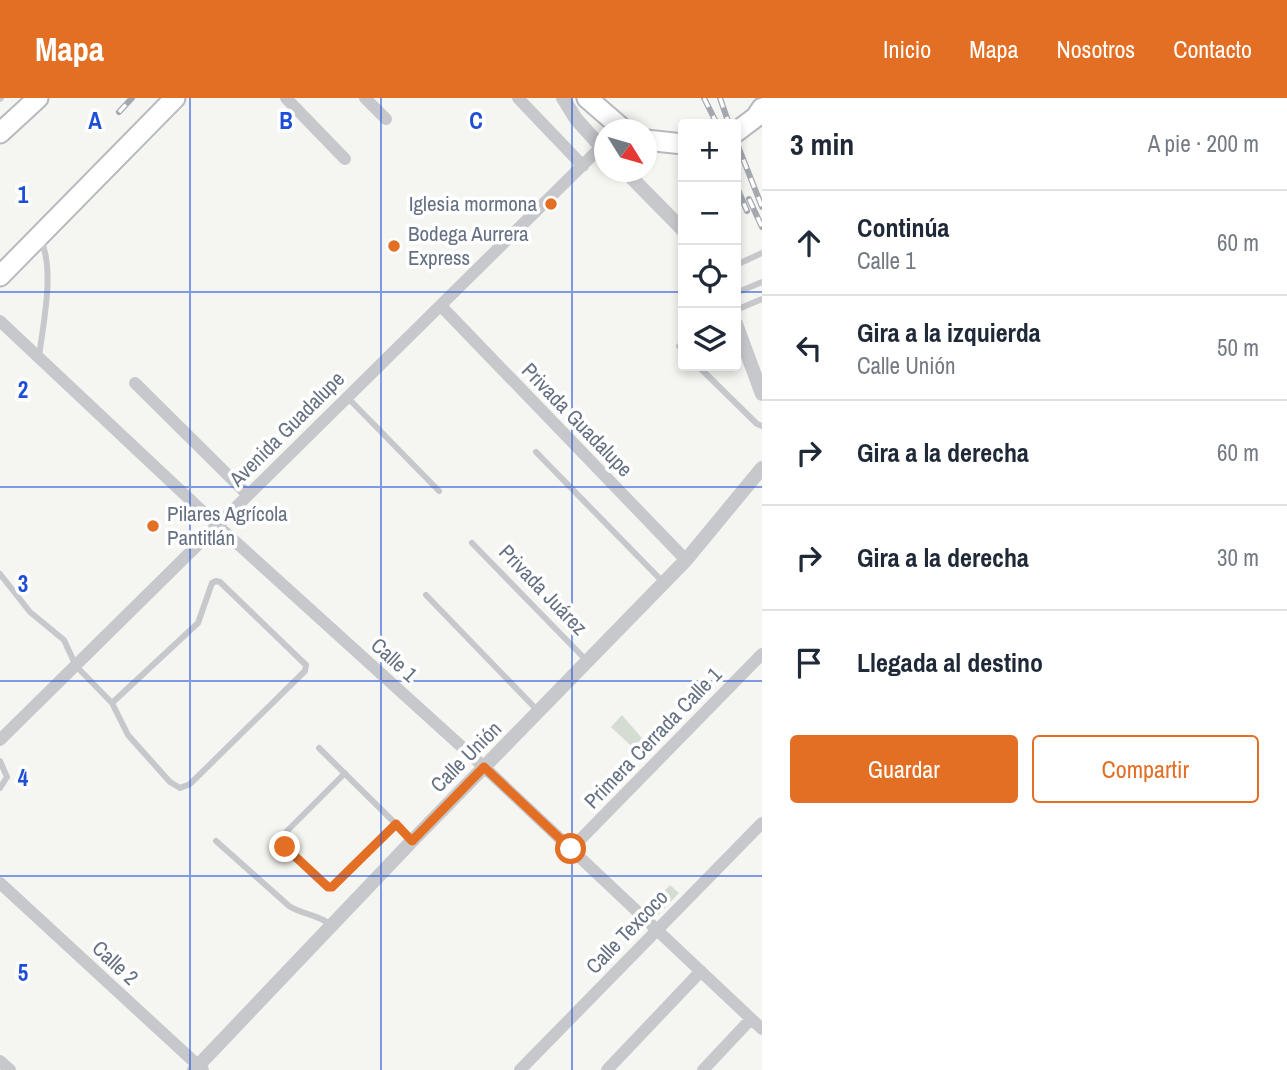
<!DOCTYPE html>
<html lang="es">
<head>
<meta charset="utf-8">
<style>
  :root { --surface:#fff; --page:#f6f6f7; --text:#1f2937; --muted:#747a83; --line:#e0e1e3; --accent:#e36f25 }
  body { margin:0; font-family:"Archivo Narrow",sans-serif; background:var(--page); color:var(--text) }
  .controls { position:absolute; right:21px; top:21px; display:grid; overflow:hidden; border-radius:7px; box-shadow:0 4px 10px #0003 }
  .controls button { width:63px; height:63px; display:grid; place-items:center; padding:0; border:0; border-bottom:2px solid var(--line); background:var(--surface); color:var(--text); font:35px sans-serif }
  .compass { position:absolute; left:594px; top:21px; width:63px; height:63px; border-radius:50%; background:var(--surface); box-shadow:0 4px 10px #0003; rotate:127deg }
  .stop { position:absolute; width:21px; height:21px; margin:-16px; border:5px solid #e36f25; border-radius:50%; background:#fff }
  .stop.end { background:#e36f25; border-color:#fff; box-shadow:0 2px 7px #0008 }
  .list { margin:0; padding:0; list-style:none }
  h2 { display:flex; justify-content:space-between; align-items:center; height:91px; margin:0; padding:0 28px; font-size:30px }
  h2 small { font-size:23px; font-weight:400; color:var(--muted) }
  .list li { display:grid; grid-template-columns:46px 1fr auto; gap:21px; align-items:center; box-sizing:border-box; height:105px; padding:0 28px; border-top:2px solid var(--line) }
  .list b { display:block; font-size:26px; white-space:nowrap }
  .list p { margin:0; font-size:23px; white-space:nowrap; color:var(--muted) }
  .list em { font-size:23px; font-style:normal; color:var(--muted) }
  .actions { display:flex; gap:14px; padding:21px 28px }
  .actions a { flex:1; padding:16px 0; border:2px solid var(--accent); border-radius:7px; text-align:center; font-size:24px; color:var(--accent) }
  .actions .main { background:var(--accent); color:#fff }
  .icon { flex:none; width:38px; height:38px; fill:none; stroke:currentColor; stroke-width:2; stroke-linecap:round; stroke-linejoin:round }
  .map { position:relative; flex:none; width:762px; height:972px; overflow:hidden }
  header { display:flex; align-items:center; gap:42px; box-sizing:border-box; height:98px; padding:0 35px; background:var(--accent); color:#fff }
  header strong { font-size:33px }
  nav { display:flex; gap:38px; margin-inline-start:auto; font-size:24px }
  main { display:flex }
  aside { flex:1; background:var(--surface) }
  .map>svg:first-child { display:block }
</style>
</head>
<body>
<header>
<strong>Mapa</strong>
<nav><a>Inicio</a><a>Mapa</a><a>Nosotros</a><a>Contacto</a></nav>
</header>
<main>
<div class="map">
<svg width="762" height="972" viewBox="0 0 762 972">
  <rect width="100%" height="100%" fill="#f5f6f2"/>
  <path fill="#d5ddd3" d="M622 617 653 653 645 661 611 629Z
    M670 787 679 795 658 817 649 808Z"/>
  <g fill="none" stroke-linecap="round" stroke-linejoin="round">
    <g stroke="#b6b9be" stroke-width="23">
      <path id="primary" d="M587 0 624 32
        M736 34 756 19 762 10
        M0 35 38 0
        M646 42 683 46
        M0 178 175 0"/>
    </g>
    <path stroke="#c6c8cc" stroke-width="6" d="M0 1 1 0
      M736 167 762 155
      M736 195 762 184
      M736 212 762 201
      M679 248 683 253
      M39 259C43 225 55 174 41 142
      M698 268 757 326 762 328
      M347 299 439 393
      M536 354 663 484
      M472 445 588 564
      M0 476 30 514 64 542 76 568 112 605 128 637 170 684 180 690 190 686 305 573 306 567 220 484 216 483 212 485 198 525 112 605
      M426 497 539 614
      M319 650 411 741
      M0 663 7 679 0 690
      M345 675 287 733 283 741 285 749 328 789H332L396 726
      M216 743 289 808C303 817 318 816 331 827"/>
    <path stroke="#c6c8cc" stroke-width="12" d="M286 0 345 61
      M365 0 386 21
      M518 0 583 68
      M441 208 686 462
      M0 223 217 427 484 669 762 931
      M135 285 247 396
      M0 642 601 49
      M571 751 762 556
      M0 785 203 972
      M0 963 10 972
      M520 972 762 725
      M607 972 701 873
      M703 972 751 921"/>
    <path stroke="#c6c8cc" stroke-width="14" d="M563 0 576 21 604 52
      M626 74 683 132
      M736 226 762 296
      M194 972 412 743 686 462 762 370"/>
    <use href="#primary" stroke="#fff" stroke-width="19"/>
    <g stroke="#a4a8af" stroke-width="6">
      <path id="rail" d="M704 0 717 26
        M720 0 729 26
        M119 14 132 0
        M736 43 762 109
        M736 87 747 113
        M749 101 762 129"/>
    </g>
    <use href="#rail" stroke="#fff" stroke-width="3.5" stroke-dasharray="10" stroke-linecap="butt"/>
  </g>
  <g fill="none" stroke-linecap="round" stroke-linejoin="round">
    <path stroke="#e36f25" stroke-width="9" d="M285 749 328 789H332L396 726 412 743 484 669 571 751"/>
  </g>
  <path fill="none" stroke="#1d4ed8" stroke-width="2" stroke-opacity="0.55" d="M190 0V972M381 0V972M572 0V972M0 194H683M736 194H762M0 389H762M0 583H762M0 778H762"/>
  <g fill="#e36f25" stroke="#fff" stroke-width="2.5">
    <circle cx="551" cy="106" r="7"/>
    <circle cx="394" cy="148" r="7"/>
    <circle cx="153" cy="428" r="7"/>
  </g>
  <g text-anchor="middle" stroke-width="7" stroke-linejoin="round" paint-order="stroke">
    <g font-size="21" fill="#657183" stroke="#fff" text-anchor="start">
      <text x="537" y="113" text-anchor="end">Iglesia mormona</text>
      <text x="408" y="143">Bodega Aurrera<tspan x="408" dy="24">Express</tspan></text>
      <text x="167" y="423">Pilares Agrícola<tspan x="167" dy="24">Pantitlán</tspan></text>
    </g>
    <g font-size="21" fill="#657183" stroke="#fff">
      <text transform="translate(577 322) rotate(46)" y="7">Privada Guadalupe</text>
      <text transform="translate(287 331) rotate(-45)" y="7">Avenida Guadalupe</text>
      <text transform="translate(543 492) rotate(46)" y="7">Privada Juárez</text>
      <text transform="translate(394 562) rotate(42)" y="7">Calle 1</text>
      <text transform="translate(653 640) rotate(-46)" y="7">Primera Cerrada Calle 1</text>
      <text transform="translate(466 659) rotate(-45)" y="7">Calle Unión</text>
      <text transform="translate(627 834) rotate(-46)" y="7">Calle Texcoco</text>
      <text transform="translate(115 865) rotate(43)" y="7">Calle 2</text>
    </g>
  </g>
  <g font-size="23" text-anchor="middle" font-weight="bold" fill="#1d4ed8" stroke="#fff" stroke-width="7" stroke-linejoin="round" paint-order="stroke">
    <text x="95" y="31">A</text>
    <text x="286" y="31">B</text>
    <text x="476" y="31">C</text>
    <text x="23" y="105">1</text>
    <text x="23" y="300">2</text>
    <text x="23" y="494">3</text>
    <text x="23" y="688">4</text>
    <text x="23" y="883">5</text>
  </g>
</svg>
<div class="controls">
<button>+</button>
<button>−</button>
<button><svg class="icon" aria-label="locate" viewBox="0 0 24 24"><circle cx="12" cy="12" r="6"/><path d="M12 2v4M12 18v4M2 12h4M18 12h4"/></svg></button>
<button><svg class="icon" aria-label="layers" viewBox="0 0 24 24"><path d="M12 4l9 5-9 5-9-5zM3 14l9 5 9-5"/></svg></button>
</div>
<svg class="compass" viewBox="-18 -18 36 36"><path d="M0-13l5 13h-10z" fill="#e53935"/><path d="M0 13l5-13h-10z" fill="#747a83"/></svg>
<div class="stop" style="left:571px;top:751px"></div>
<div class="stop end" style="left:285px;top:749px"></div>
</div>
<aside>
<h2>3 min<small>A pie · 200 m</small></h2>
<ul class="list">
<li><svg class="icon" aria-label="ahead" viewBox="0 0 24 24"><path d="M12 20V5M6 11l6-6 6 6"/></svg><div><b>Continúa</b><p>Calle 1</p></div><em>60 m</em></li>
<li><svg class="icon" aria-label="left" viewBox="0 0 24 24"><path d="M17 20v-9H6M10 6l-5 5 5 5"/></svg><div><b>Gira a la izquierda</b><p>Calle Unión</p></div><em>50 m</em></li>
<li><svg class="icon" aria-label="right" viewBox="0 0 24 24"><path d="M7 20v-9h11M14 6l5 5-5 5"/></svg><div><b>Gira a la derecha</b></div><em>60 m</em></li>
<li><svg class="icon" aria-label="right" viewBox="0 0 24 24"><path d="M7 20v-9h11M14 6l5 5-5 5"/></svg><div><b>Gira a la derecha</b></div><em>30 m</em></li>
<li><svg class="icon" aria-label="arrive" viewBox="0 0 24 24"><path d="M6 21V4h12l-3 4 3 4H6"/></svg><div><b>Llegada al destino</b></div></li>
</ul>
<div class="actions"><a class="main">Guardar</a><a>Compartir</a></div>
</aside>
</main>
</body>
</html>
